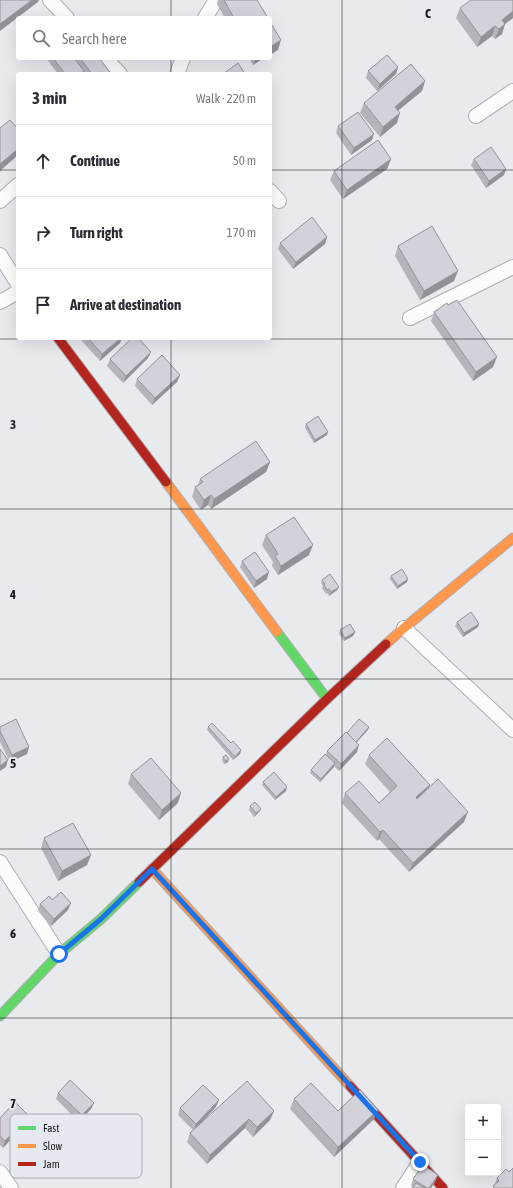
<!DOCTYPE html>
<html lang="en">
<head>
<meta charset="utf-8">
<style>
  :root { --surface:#fff; --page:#f7f7f7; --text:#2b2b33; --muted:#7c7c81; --line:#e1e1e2 }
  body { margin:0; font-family:"Asap Condensed",sans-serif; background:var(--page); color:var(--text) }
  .controls { position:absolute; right:12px; bottom:12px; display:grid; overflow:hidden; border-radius:4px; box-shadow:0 4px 16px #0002 }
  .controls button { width:36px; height:36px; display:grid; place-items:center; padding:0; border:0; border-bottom:1px solid var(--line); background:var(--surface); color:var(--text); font:20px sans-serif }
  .stop { position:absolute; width:12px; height:12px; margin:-9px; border:3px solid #1a73e8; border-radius:50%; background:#fff }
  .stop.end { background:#1a73e8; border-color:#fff; box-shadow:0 1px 4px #0008 }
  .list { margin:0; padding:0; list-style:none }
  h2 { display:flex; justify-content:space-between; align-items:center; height:52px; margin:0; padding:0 16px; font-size:17px }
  h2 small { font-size:13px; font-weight:400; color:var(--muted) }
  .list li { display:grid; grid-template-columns:26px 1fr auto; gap:12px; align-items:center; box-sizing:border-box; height:72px; padding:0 16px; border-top:1px solid var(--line) }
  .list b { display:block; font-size:15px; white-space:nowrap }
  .list em { font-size:13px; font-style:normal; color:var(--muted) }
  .icon { flex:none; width:22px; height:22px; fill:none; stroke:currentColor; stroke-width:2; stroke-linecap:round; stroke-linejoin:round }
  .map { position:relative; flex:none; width:513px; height:1188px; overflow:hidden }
  .search { position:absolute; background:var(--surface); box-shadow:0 4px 16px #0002; left:16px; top:16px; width:256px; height:44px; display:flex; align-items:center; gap:10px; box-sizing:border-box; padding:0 14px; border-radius:4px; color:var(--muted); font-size:15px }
  .panel { position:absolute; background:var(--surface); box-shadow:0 4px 16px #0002; left:16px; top:72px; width:256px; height:268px; border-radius:4px }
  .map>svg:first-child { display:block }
</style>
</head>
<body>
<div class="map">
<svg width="513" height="1188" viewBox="0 0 513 1188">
  <rect width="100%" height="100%" fill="#e9eaee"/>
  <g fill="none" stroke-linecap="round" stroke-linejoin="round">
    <g stroke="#afafb2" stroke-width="16">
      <path id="street" d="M50 0 67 18
        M205 18 216 0
        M105 58 120 74
        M177 74 183 58
        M476 116 513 91
        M270 191 279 201
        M0 201 18 185
        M0 255 18 284
        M0 302 18 292
        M410 318 513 267
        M404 628 513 730
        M0 862 59 954
        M0 1172 11 1188
        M403 1188 420 1162"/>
    </g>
    <g stroke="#afafb2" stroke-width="11">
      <path id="fast" d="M277 632 327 699
        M0 1016 59 954 101 919 139 882"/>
    </g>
    <g stroke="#afafb2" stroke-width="11">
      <path id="slow" d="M166 482 277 632
        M386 644 404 628 513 538
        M152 869 350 1086"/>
    </g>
    <g stroke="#afafb2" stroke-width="11">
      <path id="jam" d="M58 338 166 482
        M139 882 327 699 386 644
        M350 1086 443 1188"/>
    </g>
    <use href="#street" stroke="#fcfcfc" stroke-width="14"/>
    <use href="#fast" stroke="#63d668" stroke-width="9"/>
    <use href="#slow" stroke="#ff974d" stroke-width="9"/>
    <use href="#jam" stroke="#b3261e" stroke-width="9"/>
  </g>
  <path fill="#b5b4bb" d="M218 0H257L268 18H225L217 4Z
    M460 8 513 18 505 24 502 34 495 39 492 36 477 47 456 18Z
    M46 58H99L109 74H85L83 72V74H58Z
    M249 58H264L253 65Z
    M398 67 396 74 377 91 366 78 368 71Z
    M425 81 422 91 398 111 397 123 380 137 360 113 364 103Z
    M338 126 372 140 351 155 336 133Z
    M391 159 387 169 343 199 330 180 334 171Z
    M474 159 504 175 486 188 471 165Z
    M327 237 325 244 293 269 278 249 280 243Z
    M398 246 454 281 420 300 395 256Z
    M448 305 493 367 473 381 431 321 434 312Z
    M82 338H122L120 343 100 361 82 341Z
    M148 358 123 383 107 366 110 359Z
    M180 375 177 382 152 405 135 386 137 379Z
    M306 424 327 435 314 443 305 428Z
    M270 462 266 472 211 509 208 505 201 510 192 497 195 487 198 485 200 479Z
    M266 535 309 555 278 575 272 566 273 562 262 545Z
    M242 561 267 579 254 588 240 567Z
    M391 576 407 582 397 589 390 579Z
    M322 580 337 590 329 596 327 593 326 594 322 588 323 586 321 583Z
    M457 622 479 624 478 627 463 637 455 626Z
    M340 630 355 632 353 636 344 641 339 634Z
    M0 727 27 754 10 762 0 742Z
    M208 727 231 743 241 750 240 754 233 760 207 730Z
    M369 727 367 731 357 742V752L339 771 334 766 320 782 310 773 311 770 326 755 327 751 347 733Z
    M369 755 430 785 429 788 464 822 409 872 379 839 377 841 342 803 345 793 379 803 390 792 365 764Z
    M223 757 228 762 224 764 222 760Z
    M131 774 178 803 159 820 128 784Z
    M263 782 286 791 275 800 262 785Z
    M250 806 259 812 254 817 249 810Z
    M44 838 91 855 87 865 58 881 41 848Z
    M40 904 68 910 51 926 38 911Z
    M58 1093 91 1109 79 1122 56 1099Z
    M294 1099 338 1111 378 1110 374 1119 334 1157 290 1109Z
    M216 1107 202 1122 274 1111 270 1120 253 1137 245 1128 207 1164 187 1142 190 1133 193 1130 178 1115 180 1108Z
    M29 1116 27 1122 3 1148 0 1145V1118Z
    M509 1172 513 1188H493L497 1178Z
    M413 1179 435 1182 431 1188H413V1187L411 1186Z"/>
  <path fill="#949299" d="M32 0H39L38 2 0 31V24Z
    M513 11V18L498 29 502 20Z
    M505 24 502 34 495 39 499 29Z
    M495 26 492 36 477 47 481 37Z
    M281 40 278 50 270 55V47Z
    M256 58H264L253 65Z
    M398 67 396 74 377 91 380 84Z
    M425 81 422 91 391 116 395 107Z
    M400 113 397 123 380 137 383 127Z
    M374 134 372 140 351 155 354 148Z
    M18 149V155L0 171V164Z
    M391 159 387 169 343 199 347 190Z
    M506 169 504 175 486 188 489 181Z
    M327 237 325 244 293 269 296 262Z
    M458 271 454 281 420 300 424 291Z
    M121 338H122L120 343 100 361 102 354Z
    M151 352 148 358 123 383 126 376Z
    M497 357 493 367 473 381 476 372Z
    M180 375 177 382 152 405 155 398Z
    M328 432 327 435 314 443 315 440Z
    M270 462 266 472 211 509 214 499Z
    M211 495 208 505 201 510 204 500Z
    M313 545 309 555 278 575 281 566Z
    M269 572 267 579 254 588 256 581Z
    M408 579 407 582 397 589 398 586Z
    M339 587 337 590 329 596 331 592Z
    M479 624 478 627 463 637 464 633Z
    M355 632 353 636 344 641 345 638Z
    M369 727 367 731 353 746 355 742Z
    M359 745 357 752 339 771 341 764Z
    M29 747 27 754 10 762 12 755Z
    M241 750 240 754 233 760 235 757Z
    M229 759 228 762 224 764 226 761Z
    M8 760 6 767 0 771V766Z
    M335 763 334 767 320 782 321 779Z
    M430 785 426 794 412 807 416 797Z
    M287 787 286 791 275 800 276 797Z
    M181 793 178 803 159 820 162 810Z
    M261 809 259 812 254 817 256 813Z
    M468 812 464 822 409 872 413 863Z
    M383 830 379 839 377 841 380 832Z
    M91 855 87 865 58 881 62 871Z
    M71 903 68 910 51 926 54 919Z
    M219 1100 216 1107 194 1130 196 1124Z
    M94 1103 91 1109 79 1122 82 1115Z
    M378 1110 374 1119 334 1157 338 1147Z
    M274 1111 270 1120 253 1137 257 1127Z
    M29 1116 27 1122 3 1148 5 1141Z
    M249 1119 245 1128 207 1164 210 1155Z
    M438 1175 435 1182 431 1188H429Z"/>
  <path fill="#d3d1da" stroke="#949299" d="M0 0H32L0 24Z
    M224 0H257L268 18H234Z
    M471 0H513V11L502 20 505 24 499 29 495 26 481 37 460 8Z
    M270 22 281 40 270 47Z
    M387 55 398 67 380 84 368 71Z
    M53 58H74L84 71 80 74H65Z
    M80 58H99L110 72 108 74H92Z
    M238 63 245 74H223Z
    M411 64 425 81 395 107 400 113 383 127 364 103Z
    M358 112 374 134 354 148 338 126Z
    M10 120 18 129V149L0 164V128Z
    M378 140 391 159 347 190 334 171Z
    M491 147 506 169 489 181 474 159Z
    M312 217 327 237 296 262 280 243Z
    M432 226 458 271 424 291 398 246Z
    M457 300 497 357 476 372 434 312 447 303 448 305Z
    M88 338H121L102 354Z
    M132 338H138L151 352 126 376 110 359Z
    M162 355 180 375 155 398 137 379Z
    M318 416 328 432 315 440 306 424Z
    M256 441 270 462 214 499 211 495 204 500 195 487 203 482 200 479Z
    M294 517 313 545 281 566 275 556 278 554 266 535Z
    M255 552 269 572 256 581 242 561Z
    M402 569 408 579 398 586 391 576Z
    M330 574 339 587 331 592 329 589 327 590 324 585 325 584 322 580Z
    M471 612 479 624 464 633 457 622Z
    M350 624 355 632 345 638 340 630Z
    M16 719 29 747 12 755 0 731V727Z
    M359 719 369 727 356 742 347 733Z
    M212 723 231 743 233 741 241 750 235 757 208 727Z
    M346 732 359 745 341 764 327 751Z
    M387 738 430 785 416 797 417 799 438 779 468 812 413 863 383 830 380 832 345 793 359 781 379 803 397 786 369 755Z
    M0 749 8 760 0 766Z
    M325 754 335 763 321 779 311 770Z
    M226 755 229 759 226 761 223 757Z
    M151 758 181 793 162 810 131 774Z
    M274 772 287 787 276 797 263 782Z
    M255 802 261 809 256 813 250 806Z
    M73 823 91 855 62 871 44 838Z
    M61 892 71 903 54 919 40 904 49 896 52 900Z
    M70 1080 94 1103 82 1115 58 1093Z
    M247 1081 274 1111 257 1127 249 1119 210 1155 190 1133Z
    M311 1083 338 1111 360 1090 378 1110 338 1147 294 1099Z
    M203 1085 219 1100 196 1124 180 1108Z
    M15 1102 29 1116 5 1141 0 1136V1118Z
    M423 1165 438 1175 429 1188H427L413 1179Z
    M513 1168V1188H495L493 1186 499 1181 497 1178 506 1169 509 1172Z
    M416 1183 425 1188H413Z"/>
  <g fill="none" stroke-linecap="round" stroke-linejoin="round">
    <path stroke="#1a73e8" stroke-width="5" d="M59 954 101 919 152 869 420 1162"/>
  </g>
  <path fill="none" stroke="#191a1c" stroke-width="1" stroke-opacity="0.55" d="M171 0V18M342 0V1188M171 58V74M0 170H18M270 170H513M171 338V1188M0 339H513M0 509H513M0 679H513M0 849H513M0 1018H513"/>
  <rect x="10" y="1114" width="132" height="64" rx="6" fill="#e7e9f0" stroke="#a9abb0" stroke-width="1"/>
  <rect x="18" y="1126" width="18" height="4" fill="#63d668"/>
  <rect x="18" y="1144" width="18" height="4" fill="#ff974d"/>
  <rect x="18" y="1162" width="18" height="4" fill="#b3261e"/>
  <g font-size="11" fill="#191a1c">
    <text x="43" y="1132">Fast</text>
    <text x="43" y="1150">Slow</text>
    <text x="43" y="1168">Jam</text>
  </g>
  <g font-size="13" text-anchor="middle" font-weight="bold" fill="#191a1c" stroke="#e7e9f0" stroke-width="4" stroke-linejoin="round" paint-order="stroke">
    <text x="428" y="18">C</text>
    <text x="13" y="429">3</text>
    <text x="13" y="599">4</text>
    <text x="13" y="768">5</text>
    <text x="13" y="938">6</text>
    <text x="13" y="1108">7</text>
  </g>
</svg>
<div class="controls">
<button>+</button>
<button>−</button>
</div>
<div class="stop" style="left:59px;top:954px"></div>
<div class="stop end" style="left:420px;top:1162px"></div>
<div class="search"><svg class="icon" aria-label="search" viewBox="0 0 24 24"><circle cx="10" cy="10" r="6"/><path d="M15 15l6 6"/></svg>Search here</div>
<section class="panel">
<h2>3 min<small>Walk · 220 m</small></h2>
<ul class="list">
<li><svg class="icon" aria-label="ahead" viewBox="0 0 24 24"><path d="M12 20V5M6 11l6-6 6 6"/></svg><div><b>Continue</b></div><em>50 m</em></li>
<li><svg class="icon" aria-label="right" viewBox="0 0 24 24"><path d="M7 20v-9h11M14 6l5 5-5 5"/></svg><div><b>Turn right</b></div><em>170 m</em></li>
<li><svg class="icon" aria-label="arrive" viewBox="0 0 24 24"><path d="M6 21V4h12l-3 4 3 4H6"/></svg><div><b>Arrive at destination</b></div></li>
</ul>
</section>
</div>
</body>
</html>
